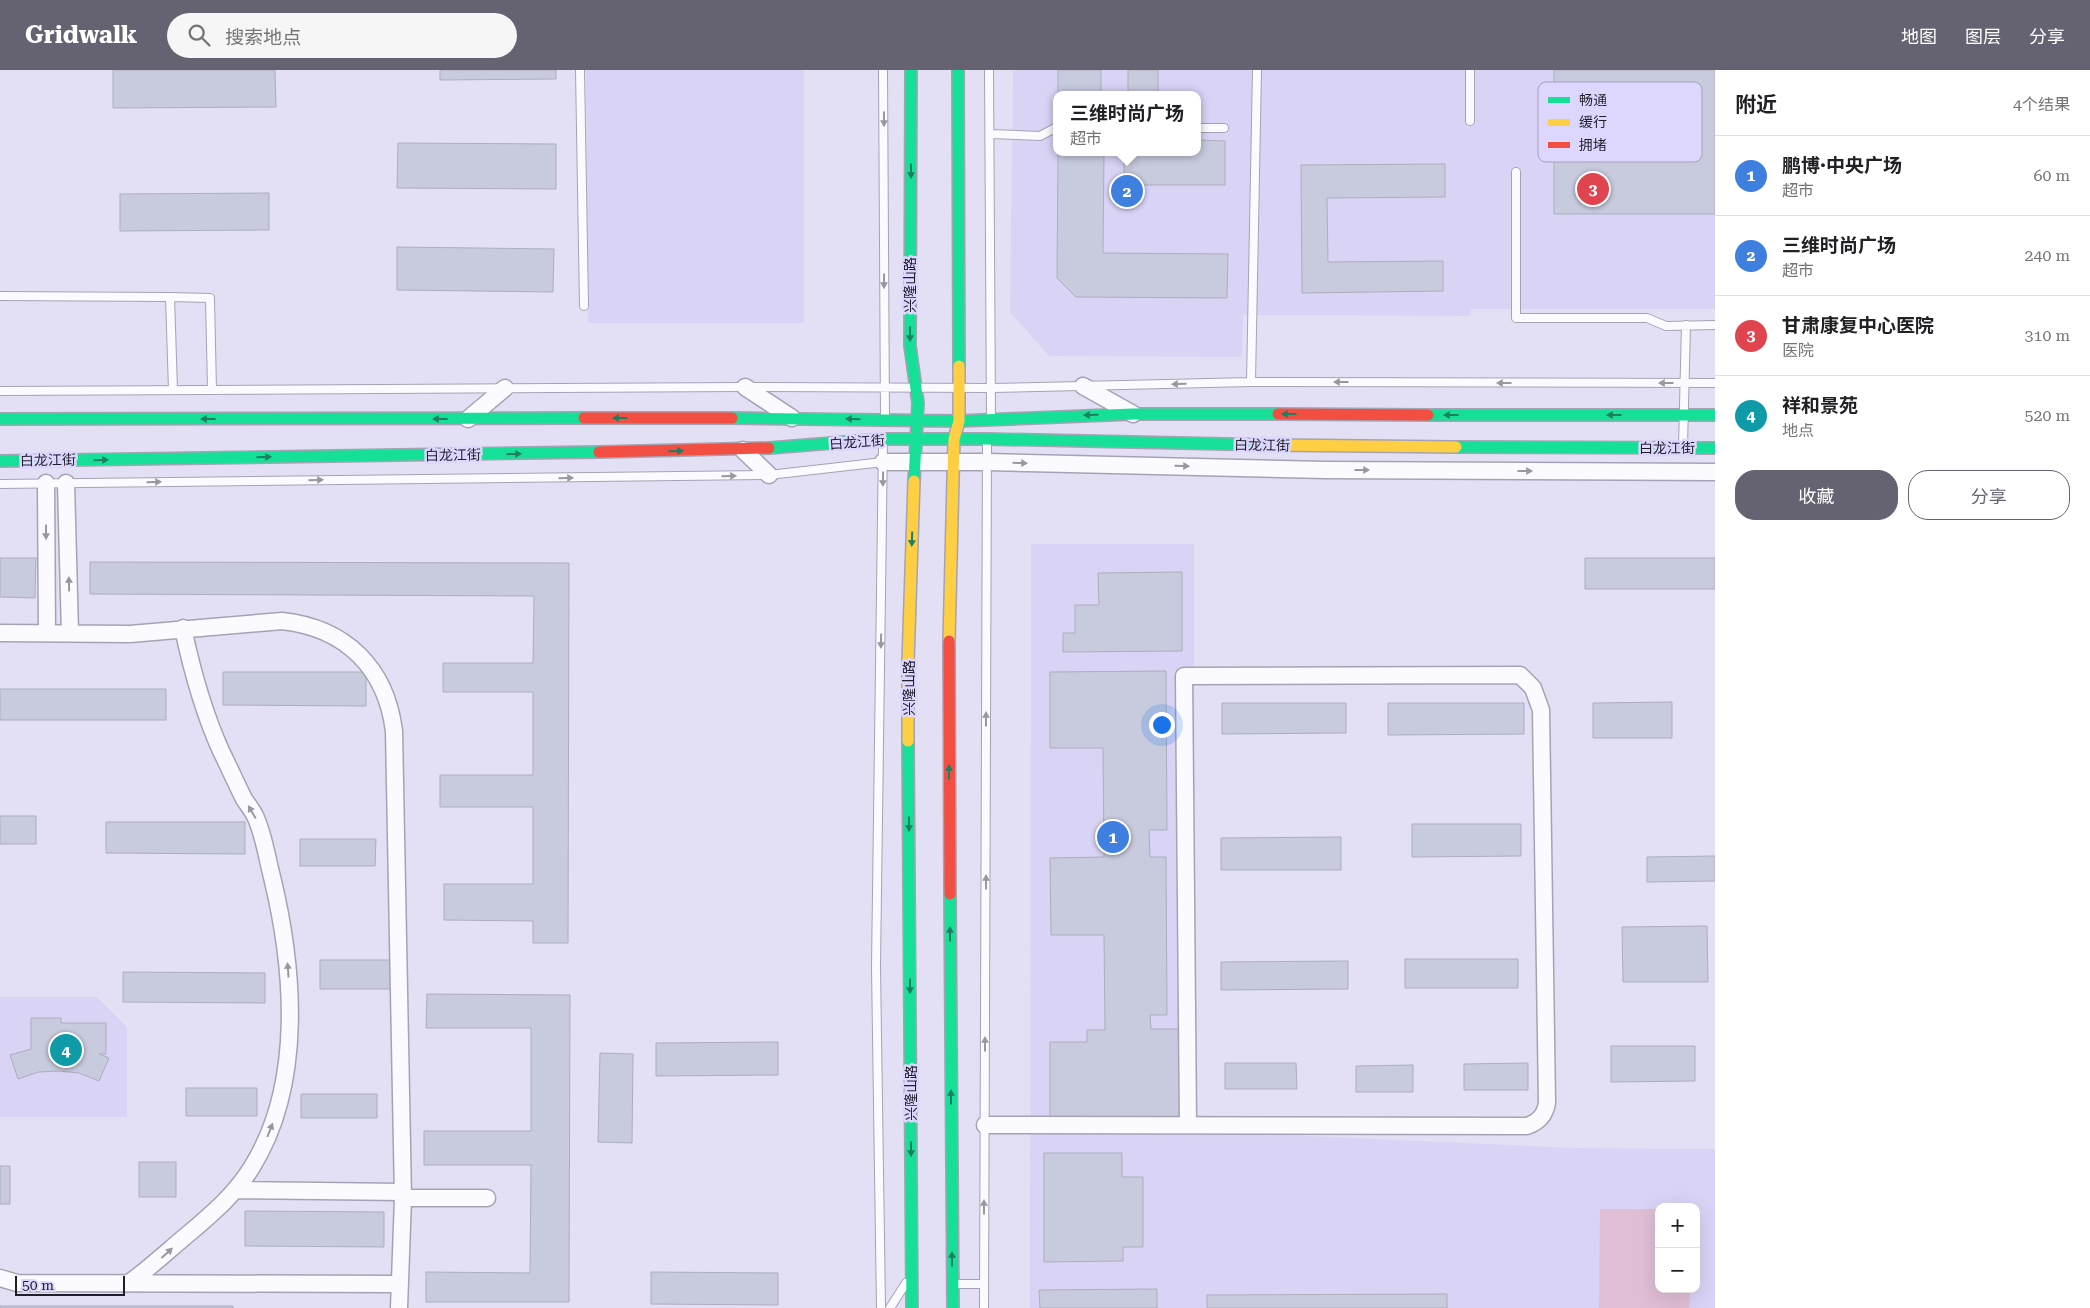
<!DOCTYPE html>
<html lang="zh">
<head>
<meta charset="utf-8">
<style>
  :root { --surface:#fff; --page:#f6f6f6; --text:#202124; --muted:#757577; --line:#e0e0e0; --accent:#656272 }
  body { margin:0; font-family:"Roboto Serif","Noto Sans SC",serif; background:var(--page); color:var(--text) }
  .controls { position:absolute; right:15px; bottom:15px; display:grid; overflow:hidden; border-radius:10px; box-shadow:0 5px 20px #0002 }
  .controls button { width:45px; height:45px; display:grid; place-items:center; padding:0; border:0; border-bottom:1px solid var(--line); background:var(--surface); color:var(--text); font:25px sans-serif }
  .scale { position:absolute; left:15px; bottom:12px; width:110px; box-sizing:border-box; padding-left:5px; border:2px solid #211e2c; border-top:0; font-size:14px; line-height:18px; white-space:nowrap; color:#211e2c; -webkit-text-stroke:4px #ddd7fe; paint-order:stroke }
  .you { position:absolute; left:1161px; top:654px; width:18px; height:18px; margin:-12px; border:4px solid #fff; border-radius:50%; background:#1a73e8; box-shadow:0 0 0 8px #1a73e833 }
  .badge { display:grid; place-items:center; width:32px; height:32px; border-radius:50%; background:var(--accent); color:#fff; font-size:16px; font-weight:700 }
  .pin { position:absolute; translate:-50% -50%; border:2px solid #fff; box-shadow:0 1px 5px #0006 }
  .popup { position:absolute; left:1053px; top:21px; width:148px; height:65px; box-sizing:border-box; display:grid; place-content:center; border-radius:10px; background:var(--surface); filter:drop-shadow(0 1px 4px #0005); font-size:16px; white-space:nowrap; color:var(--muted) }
  .popup b { font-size:19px; color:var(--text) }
  .popup::after { content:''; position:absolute; left:50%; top:100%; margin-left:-10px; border:10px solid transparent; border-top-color:var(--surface) }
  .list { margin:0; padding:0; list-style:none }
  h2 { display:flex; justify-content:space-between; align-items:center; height:65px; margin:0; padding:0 20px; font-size:21px }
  h2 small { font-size:16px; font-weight:400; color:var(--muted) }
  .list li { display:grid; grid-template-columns:32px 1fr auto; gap:15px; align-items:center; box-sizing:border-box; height:80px; padding:0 20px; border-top:1px solid var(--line) }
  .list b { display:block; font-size:19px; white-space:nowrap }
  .list p { margin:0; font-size:16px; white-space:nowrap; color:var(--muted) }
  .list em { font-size:16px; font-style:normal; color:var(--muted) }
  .actions { display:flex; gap:10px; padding:15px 20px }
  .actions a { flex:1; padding:11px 0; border:1px solid var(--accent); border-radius:20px; text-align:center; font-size:18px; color:var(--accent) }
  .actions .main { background:var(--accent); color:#fff }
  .icon { flex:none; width:28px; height:28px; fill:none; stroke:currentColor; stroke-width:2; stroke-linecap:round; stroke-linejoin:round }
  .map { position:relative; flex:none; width:1715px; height:1238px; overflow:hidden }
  header { display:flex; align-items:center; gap:30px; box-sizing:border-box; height:70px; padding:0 25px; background:var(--accent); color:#fff }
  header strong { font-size:24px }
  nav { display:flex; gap:28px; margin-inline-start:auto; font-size:18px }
  .search { width:350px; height:45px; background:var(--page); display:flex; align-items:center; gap:12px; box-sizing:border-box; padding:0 18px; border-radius:28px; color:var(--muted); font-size:19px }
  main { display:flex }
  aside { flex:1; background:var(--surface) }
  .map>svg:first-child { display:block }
</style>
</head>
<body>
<header>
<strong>Gridwalk</strong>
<div class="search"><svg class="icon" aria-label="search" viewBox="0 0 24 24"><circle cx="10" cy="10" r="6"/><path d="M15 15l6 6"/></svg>搜索地点</div>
<nav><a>地图</a><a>图层</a><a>分享</a></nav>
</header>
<main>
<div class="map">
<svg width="1715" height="1238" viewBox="0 0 1715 1238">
  <rect width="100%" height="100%" fill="#e3e0f5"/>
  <path fill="#d9d3f6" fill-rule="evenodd" d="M586 0H804V253H588Z
    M1013 0H1715V239H1471L1470 246 1243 245 1242 287 1049 286 1010 242ZM1057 25H1197V82H1057Z
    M1031 474H1194L1195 1061 1575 1078 1715 1079V1238H1030ZM1659 1137H1696V1219H1659Z
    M0 927H97L127 957V1047H0Z"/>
  <path fill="#e0bed5" d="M1600 1139H1659V1219H1690L1689 1238H1599Z"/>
  <path fill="#c8cade" stroke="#adadbd" d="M113 0H275L276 37 113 38Z
    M440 0H556V9L440 10Z
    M1058 0H1101V25H1058Z
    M1128 0H1158V25H1128Z
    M1554 0H1715V144H1554Z
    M1197 70 1225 71V115H1124V82H1197Z
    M398 73 556 74V119L397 118Z
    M1058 82H1104L1103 183 1228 184 1227 228 1076 227 1057 208Z
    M1445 94V127L1327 128 1328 192 1443 191V221L1302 223 1301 95Z
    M269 123V160L120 161V124Z
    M397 177 554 179 553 222 397 220Z
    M0 488H36L35 528 0 527Z
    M1585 488H1715V519H1585Z
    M90 492 569 493 568 873H533V851L444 850V814H533V737H440V705H533V622H443V593H533L534 526 90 524Z
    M1182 502V581L1063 582V563H1075V535H1099L1098 503Z
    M1166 601 1167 760H1149L1150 787H1166L1167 945H1150L1151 959H1179L1180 1047 1050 1048V972H1087V960H1105L1104 865H1051L1050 788 1104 787 1103 678H1050V602Z
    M223 602H366V636L223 635Z
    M0 619H166V650H0Z
    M1672 632V668H1593V633Z
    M1222 633H1346V663L1222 664Z
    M1388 633H1524V664L1388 665Z
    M0 746H36V774H0Z
    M106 752H245V784L106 783Z
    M1412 754H1521V786L1412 787Z
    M1341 767V800H1221V768Z
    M300 769H376L375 796H300Z
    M1715 786V811L1647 812V787Z
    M1707 856 1708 912H1623L1622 857Z
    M1405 889H1518V918H1405Z
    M320 890H397V919H320Z
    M1348 891V919L1221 920V892Z
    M123 902 265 903V933L123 932Z
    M427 924 570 925 569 1232H426V1202L530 1203 531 1095H424V1061H531V958H426Z
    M31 948H61V953H106V984H99L109 988 99 1011 79 1003 59 1001 39 1002 18 1009 10 985 31 979Z
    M778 972V1005L656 1006V973Z
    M1611 976H1695V1011L1611 1012Z
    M600 983 633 984 632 1073 598 1072Z
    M1225 993H1296L1297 1019H1225Z
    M1528 993V1020H1464V994Z
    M1413 995V1022H1356V996Z
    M186 1018H257V1046H186Z
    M301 1024H377V1048H301Z
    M1044 1083H1122V1107H1143V1177H1123V1191L1044 1192Z
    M139 1092H176V1127H139Z
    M0 1096H10V1134H0Z
    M245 1141 384 1142V1177L245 1176Z
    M651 1202 778 1203V1235L651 1234Z
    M1157 1219V1238H1040L1039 1220Z
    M1447 1224V1238H1207V1225Z
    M0 1236H233V1238H0Z"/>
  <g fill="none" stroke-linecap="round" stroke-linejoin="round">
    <g stroke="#a5a3b3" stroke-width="10">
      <path id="lane" d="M580 0 584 236
        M883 0 885 348
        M989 0 991 349
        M1470 51V0
        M1197 58H1224
        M990 64 1040 66 1057 57
        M1516 102V248H1647L1666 256 1715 255
        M0 226 170 227
        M1251 312 1257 0
        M173 320 170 227 210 228 212 320
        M0 321 745 317 991 318 1251 312 1715 313
        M1683 376 1686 255
        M0 414 769 405 883 392
        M955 1214H984
        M881 1238 876 897 883 372
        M890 1238 906 1213
        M984 1238 987 370"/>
    </g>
    <g stroke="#a5a3b3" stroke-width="19">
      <path id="street" d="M1083 316 1133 344
        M745 317 792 348
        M468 349 505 318
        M743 380 769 405
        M883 392H987L1325 400 1715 402
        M46 413 47 563
        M66 413 70 563
        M0 563 130 564 282 551C346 558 386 598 394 661L403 1128 399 1238
        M985 1055 1527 1056C1539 1052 1545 1045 1547 1033L1541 640 1533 618 1520 605 1184 606 1188 1055
        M235 1120 403 1122
        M403 1128H487
        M0 1208 17 1213 399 1214
        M129 1213C151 1197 171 1178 193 1160 215 1141 236 1123 252 1097 304 1013 294 898 272 807 267 788 264 766 256 748 253 741 248 735 244 729 236 713 229 697 221 681 203 641 192 601 183 558"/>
    </g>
    <g stroke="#a5a3b3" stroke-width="14">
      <path id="fast" d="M911 0 910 276 918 333 914 411
        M958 0 959 296
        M1428 345H1715
        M732 348 959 351 1133 344H1278
        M0 349 584 348
        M1456 377 1715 378
        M769 378 883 369H987L1273 375
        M0 391 599 382
        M908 671 912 1238
        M950 824 953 1238"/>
    </g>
    <g stroke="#a5a3b3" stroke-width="14">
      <path id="slow" d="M1273 375 1456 377
        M949 571 954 369 959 351V296
        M908 671V592L914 411"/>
    </g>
    <g stroke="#a5a3b3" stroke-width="14">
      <path id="jam" d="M1278 344 1428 345
        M584 348H732
        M599 382 769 378
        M949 571 950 824"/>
    </g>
    <use href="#lane" stroke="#fbfafe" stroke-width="8"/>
    <use href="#street" stroke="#fbfafe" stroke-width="16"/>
    <use href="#fast" stroke="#16e098" stroke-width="11"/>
    <use href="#slow" stroke="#ffcf43" stroke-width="11"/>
    <use href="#jam" stroke="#f24e42" stroke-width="11"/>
  </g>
  <defs><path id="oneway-solid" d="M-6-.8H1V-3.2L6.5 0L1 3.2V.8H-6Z" transform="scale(1.25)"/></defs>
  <g fill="#9997a0">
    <use href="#oneway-solid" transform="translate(884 49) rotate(90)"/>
    <use href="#oneway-solid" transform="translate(884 211) rotate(90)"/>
    <use href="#oneway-solid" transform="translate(1341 312) rotate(-180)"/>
    <use href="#oneway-solid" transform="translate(1504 313) rotate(-180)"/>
    <use href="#oneway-solid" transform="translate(1666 313) rotate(-180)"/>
    <use href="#oneway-solid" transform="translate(1179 314) rotate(179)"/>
    <use href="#oneway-solid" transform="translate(1020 393) rotate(1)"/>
    <use href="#oneway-solid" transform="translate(1182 396) rotate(2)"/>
    <use href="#oneway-solid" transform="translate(1362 400)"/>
    <use href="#oneway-solid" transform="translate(1525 401)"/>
    <use href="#oneway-solid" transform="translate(729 406) rotate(-1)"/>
    <use href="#oneway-solid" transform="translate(566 408) rotate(-1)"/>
    <use href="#oneway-solid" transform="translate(883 409) rotate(91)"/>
    <use href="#oneway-solid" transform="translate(316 410) rotate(-1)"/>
    <use href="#oneway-solid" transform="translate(154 412) rotate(-1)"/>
    <use href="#oneway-solid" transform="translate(46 462) rotate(90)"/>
    <use href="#oneway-solid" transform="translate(69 514) rotate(-91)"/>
    <use href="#oneway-solid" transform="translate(881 571) rotate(91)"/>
    <use href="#oneway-solid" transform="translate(986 649) rotate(-90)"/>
    <use href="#oneway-solid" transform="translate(252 742) rotate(-120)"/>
    <use href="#oneway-solid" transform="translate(986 812) rotate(-90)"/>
    <use href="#oneway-solid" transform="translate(288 900) rotate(-94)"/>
    <use href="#oneway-solid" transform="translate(985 974) rotate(-90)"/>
    <use href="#oneway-solid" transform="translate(270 1060) rotate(-69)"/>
    <use href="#oneway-solid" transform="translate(984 1137) rotate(-90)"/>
    <use href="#oneway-solid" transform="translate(167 1183) rotate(-42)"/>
  </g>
  <g fill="#1c7f62">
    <use href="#oneway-solid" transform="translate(911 101) rotate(90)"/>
    <use href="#oneway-solid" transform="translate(910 264) rotate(90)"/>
    <use href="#oneway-solid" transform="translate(1289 344) rotate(-180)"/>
    <use href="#oneway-solid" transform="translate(1091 345) rotate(178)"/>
    <use href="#oneway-solid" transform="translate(1451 345) rotate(-180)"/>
    <use href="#oneway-solid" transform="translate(1614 345) rotate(-180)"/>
    <use href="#oneway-solid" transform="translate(620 348) rotate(180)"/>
    <use href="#oneway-solid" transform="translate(208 349) rotate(180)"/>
    <use href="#oneway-solid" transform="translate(440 349) rotate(180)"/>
    <use href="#oneway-solid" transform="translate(853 349) rotate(-179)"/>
    <use href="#oneway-solid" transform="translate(676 381) rotate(-1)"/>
    <use href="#oneway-solid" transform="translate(514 384) rotate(-1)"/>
    <use href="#oneway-solid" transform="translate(264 387) rotate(-1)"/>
    <use href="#oneway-solid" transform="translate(101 390) rotate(-1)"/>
    <use href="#oneway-solid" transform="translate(912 469) rotate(92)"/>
    <use href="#oneway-solid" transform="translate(949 702) rotate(-90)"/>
    <use href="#oneway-solid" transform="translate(909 754) rotate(90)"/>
    <use href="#oneway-solid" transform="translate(950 864) rotate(-90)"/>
    <use href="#oneway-solid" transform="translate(910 916) rotate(90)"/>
    <use href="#oneway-solid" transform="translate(951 1027) rotate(-90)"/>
    <use href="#oneway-solid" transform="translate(911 1079) rotate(90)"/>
    <use href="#oneway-solid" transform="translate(952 1189) rotate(-90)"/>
  </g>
  <g text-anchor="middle" stroke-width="5" stroke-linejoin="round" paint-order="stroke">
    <g font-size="14" fill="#211e2c" stroke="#ddd7fe">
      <text transform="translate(910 215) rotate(-90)" y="5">兴隆山路</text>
      <text transform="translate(857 372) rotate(-4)" y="5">白龙江街</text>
      <text transform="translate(1262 375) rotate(1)" y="5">白龙江街</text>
      <text x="1667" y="383">白龙江街</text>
      <text transform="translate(453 385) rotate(-1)" y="5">白龙江街</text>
      <text transform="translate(48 390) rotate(-1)" y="5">白龙江街</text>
      <text transform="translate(909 618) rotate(-90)" y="5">兴隆山路</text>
      <text transform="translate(911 1023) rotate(-90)" y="5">兴隆山路</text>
    </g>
  </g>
  <rect x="1538" y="12" width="164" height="80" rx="8" fill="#ddd7fe" stroke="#a5a0bf" stroke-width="1"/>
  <rect x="1548" y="27" width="22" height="6" fill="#16e098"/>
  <rect x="1548" y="49" width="22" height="7" fill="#ffcf43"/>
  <rect x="1548" y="72" width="22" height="6" fill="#f24e42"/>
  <g font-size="14" fill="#211e2c">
    <text x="1579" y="35">畅通</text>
    <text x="1579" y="57">缓行</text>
    <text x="1579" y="80">拥堵</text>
  </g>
</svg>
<div class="controls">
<button>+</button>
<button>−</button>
</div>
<div class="scale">50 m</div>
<div class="you"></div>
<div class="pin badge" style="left:1113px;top:767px;background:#3f7fe0">1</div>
<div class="pin badge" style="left:1127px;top:121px;background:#3f7fe0">2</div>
<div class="popup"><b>三维时尚广场</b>超市</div>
<div class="pin badge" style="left:1593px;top:119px;background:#e0444e">3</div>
<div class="pin badge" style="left:66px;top:980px;background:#0f9aa8">4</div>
</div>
<aside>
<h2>附近<small>4个结果</small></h2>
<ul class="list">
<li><span class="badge" style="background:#3f7fe0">1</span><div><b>鹏博·中央广场</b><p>超市</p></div><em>60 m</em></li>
<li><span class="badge" style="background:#3f7fe0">2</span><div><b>三维时尚广场</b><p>超市</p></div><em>240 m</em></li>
<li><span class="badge" style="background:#e0444e">3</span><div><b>甘肃康复中心医院</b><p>医院</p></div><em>310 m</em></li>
<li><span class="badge" style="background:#0f9aa8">4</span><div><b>祥和景苑</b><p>地点</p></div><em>520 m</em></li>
</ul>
<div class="actions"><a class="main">收藏</a><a>分享</a></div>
</aside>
</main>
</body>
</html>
